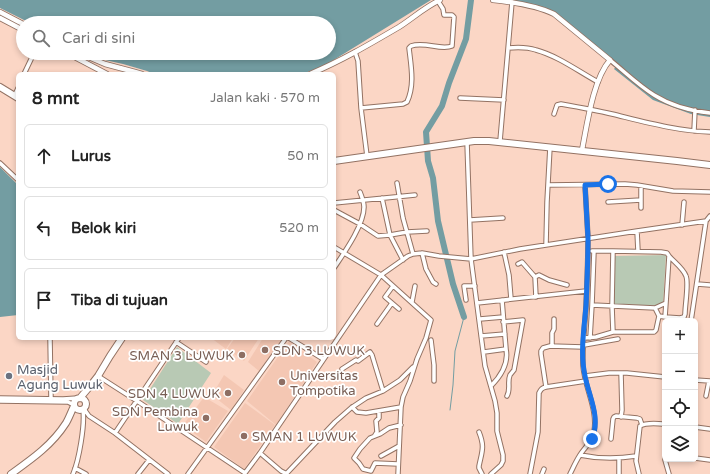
<!DOCTYPE html>
<html lang="id">
<head>
<meta charset="utf-8">
<style>
  :root { --surface:#fff; --page:#f6f6f6; --text:#222; --muted:#767676; --line:#e0e0e0 }
  body { margin:0; font-family:"Varela Round",sans-serif; background:var(--page); color:var(--text) }
  .controls { position:absolute; right:12px; bottom:12px; display:grid; overflow:hidden; border-radius:6px; box-shadow:0 2px 6px #0003 }
  .controls button { width:36px; height:36px; display:grid; place-items:center; padding:0; border:0; border-bottom:1px solid var(--line); background:var(--surface); color:var(--text); font:20px sans-serif }
  .stop { position:absolute; width:12px; height:12px; margin:-9px; border:3px solid #1a73e8; border-radius:50%; background:#fff }
  .stop.end { background:#1a73e8; border-color:#fff; box-shadow:0 1px 4px #0008 }
  .list { margin:0; padding:0; list-style:none }
  h2 { display:flex; justify-content:space-between; align-items:center; height:52px; margin:0; padding:0 16px; font-size:17px }
  h2 small { font-size:13px; font-weight:400; color:var(--muted) }
  .list li { display:grid; grid-template-columns:26px 1fr auto; gap:12px; align-items:center; box-sizing:border-box; height:64px; margin:0 8px 8px; padding:0 8px; border:1px solid var(--line); border-radius:6px }
  .list b { display:block; font-size:15px; white-space:nowrap }
  .list em { font-size:13px; font-style:normal; color:var(--muted) }
  .icon { flex:none; width:22px; height:22px; fill:none; stroke:currentColor; stroke-width:2; stroke-linecap:round; stroke-linejoin:round }
  .map { position:relative; flex:none; width:710px; height:474px; overflow:hidden }
  .search { position:absolute; background:var(--surface); box-shadow:0 2px 6px #0003; left:16px; top:16px; width:320px; height:44px; display:flex; align-items:center; gap:10px; box-sizing:border-box; padding:0 14px; border-radius:22px; color:var(--muted); font-size:15px }
  .panel { position:absolute; background:var(--surface); box-shadow:0 2px 6px #0003; left:16px; top:72px; width:320px; height:268px; border-radius:6px }
  .map>svg:first-child { display:block }
</style>
</head>
<body>
<div class="map">
<svg width="710" height="474" viewBox="0 0 710 474">
  <rect width="100%" height="100%" fill="#fbd6c5"/>
  <path fill="#f4c7b3" d="M211 338H233L226 349Z
    M235 338H259L244 361 227 349Z
    M263 338H283L259 371 248 362Z
    M289 341 317 362 276 425 247 401Z
    M224 375 244 390 231 410 212 395Z
    M204 397 228 411 206 442 183 425Z
    M245 403 275 425 244 469 214 447Z"/>
  <path fill="#b8c9b4" d="M666 255 663 306 614 304 615 256Z
    M177 347 211 373 178 424 143 400Z"/>
  <path fill="#739da2" d="M0 0H431L324 66 302 74H154L147 71 123 64 105 60 91 53H329V23H30L0 8Z
    M512 0H710V117L691 114 653 100 614 69 618 64 556 13Z
    M0 167 18 185V315L0 317Z"/>
  <g fill="none" stroke-linecap="round" stroke-linejoin="round">
    <path stroke="#739da2" stroke-width="1" d="M450 410 453 385 455 351 464 317"/>
    <path stroke="#739da2" stroke-width="6" d="M464 317 453 284 438 221 433 178 428 161 426 132 442 106 449 83 466 39 471 0"/>
    <g stroke="#937263" stroke-width="5.5">
      <path id="minor" d="M508 48C518 47 527 47 536 50 558 56 578 71 598 82
        M355 52 358 61 361 108
        M610 60C625 72 638 85 654 95 670 105 691 111 710 113
        M24 74 34 53
        M15 95 18 88
        M460 98 504 100
        M554 114 557 105 561 104C578 107 595 110 612 114 645 122 677 131 710 132
        M694 131 695 110
        M500 141 512 2
        M467 142 471 259 485 366 495 401 497 413V431L503 455V461L501 465 491 474
        M367 156 361 108 403 104 407 102C415 85 411 66 409 48L411 46C425 41 441 51 452 46L454 17 452 15H444L443 9 438 1
        M0 163 18 180
        M397 183 403 218 413 254
        M548 185 625 184 637 185 673 191 710 192
        M585 185 588 238
        M641 186V208
        M382 198 390 235 403 260
        M608 202 641 200
        M334 203 415 195
        M334 210 360 224 378 236 390 235 407 232 427 231
        M470 220 503 218
        M682 225 684 202
        M637 231 638 251
        M546 245 547 202 550 147
        M334 247 381 275 431 320 426 338 417 359 410 381 403 397 401 407 398 474
        M592 251H613
        M504 252 509 275 511 299
        M422 253 426 269 433 282 436 284
        M518 264 522 262 535 277 536 297
        M334 268C344 253 364 225 364 207 364 202 362 197 360 192
        M535 277 539 275 549 280 567 285
        M697 284 710 285
        M393 286 385 297 399 309
        M466 300 464 286H475
        M502 300 506 349
        M412 302 415 286
        M477 303 586 291
        M592 305 594 251
        M655 308 659 316 665 317 666 303
        M665 317 680 318 684 317 685 314C685 305 689 283 686 276 683 268 674 262 669 256
        M480 319 503 317
        M691 321 706 221
        M503 322 523 320 514 370C514 370 510 375 510 375 507 382 511 389 507 396
        M377 324 392 303
        M481 336 505 334
        M50 338 51 399
        M289 338 323 359
        M584 338 596 337 613 332H654L656 330 659 316
        M590 338 592 305 655 308 666 303 669 256 667 253 661 252 613 251 612 306 613 332
        M431 340 434 365V381
        M176 342 206 362
        M584 345 618 339
        M552 346V333L554 329V319
        M484 352 506 349C509 364 501 376 491 386
        M342 369 356 360 358 361 370 352 372 355 383 391
        M98 376 137 401 245 473 260 453 381 275 408 256 413 254 422 253 439 256 471 259 520 249 637 231 706 221 710 216
        M585 376 609 373H627L665 377
        M695 380 710 381
        M546 387 541 354V351L543 348 550 346 583 347
        M706 396 709 381
        M0 398 63 399 78 398
        M0 401 68 402 74 405
        M352 407 357 412 366 413 401 407
        M84 409 89 416 115 433 168 474
        M621 417 622 410 621 373
        M695 427 710 429
        M479 432C485 447 482 451 479 466V468L482 474
        M115 433 179 338
        M375 435 377 432 376 421 379 418V411
        M611 439 613 419 614 417 616 416 637 418 640 419 642 425
        M665 450V460L669 474
        M260 453 281 471 285 473H287L335 422 351 408 366 398 383 391 400 380 413 367
        M580 455C599 459 617 459 636 456
        M381 456 399 446
        M619 458V474
        M695 458 710 460
        M398 464 375 463 371 471 363 469 359 463 354 458 360 449 370 438 380 434 389 428 401 425
        M75 468 86 474
        M73 474C79 460 85 425 83 410
        M138 474 149 460
        M188 474 286 338
        M530 474 538 432 539 393C541 389 542 388 546 387L586 381
        M542 474 544 469
        M570 474C573 468 576 461 580 455 584 448 593 441 594 432 598 409 585 389 583 366 582 346 585 326 586 305 587 283 588 261 588 238
        M639 474 636 461 640 426C647 422 657 424 665 424"/>
    </g>
    <g stroke="#937263" stroke-width="6">
      <path id="tertiary" d="M493 0C512 2 536 5 554 14L610 60C593 79 587 125 582 150
        M0 12 23 24
        M0 18 23 30
        M67 53 107 74
        M79 53 105 64 135 72 142 74
        M310 74C341 61 370 44 399 27 413 18 425 7 440 0"/>
    </g>
    <g stroke="#937263" stroke-width="8">
      <path id="trunk" d="M0 87 18 98
        M334 161 474 141H489L677 161 710 165
        M74 404a6 6 0 1 1 12 0a6 6 0 1 1-12 0Z
        M80 398 91 385 98 376 110 356 122 338
        M11 474C32 459 52 445 66 423 69 418 71 412 74 406"/>
    </g>
    <use href="#minor" stroke="#fff" stroke-width="3.5"/>
    <use href="#tertiary" stroke="#fff" stroke-width="4.5"/>
    <use href="#trunk" stroke="#fff" stroke-width="6"/>
  </g>
  <g fill="none" stroke-linecap="round" stroke-linejoin="round">
    <path stroke="#1a73e8" stroke-width="5" d="M592 439C601 417 589 397 585 376 580 353 584 329 586 306 587 283 588 261 588 238L585 185 608 184"/>
  </g>
  <g fill="#8d6e63" stroke="#fff" stroke-width="1.5">
    <circle cx="265" cy="350" r="4"/>
    <circle cx="242" cy="355" r="4"/>
    <circle cx="282" cy="382" r="4"/>
    <circle cx="228" cy="393" r="4"/>
    <circle cx="206" cy="418" r="4"/>
    <circle cx="244" cy="436" r="4"/>
  </g>
  <circle fill="#6b7280" stroke="#fff" stroke-width="1.5" cx="9" cy="376" r="4"/>
  <g text-anchor="middle" stroke-width="3.5" stroke-linejoin="round" paint-order="stroke">
    <g font-size="13" fill="#785e54" stroke="#fff" text-anchor="start">
      <text x="273" y="355">SDN 3 LUWUK</text>
      <text x="234" y="360" text-anchor="end">SMAN 3 LUWUK</text>
      <text x="290" y="380">Universitas<tspan x="290" dy="15">Tompotika</tspan></text>
      <text x="220" y="398" text-anchor="end">SDN 4 LUWUK</text>
      <text x="198" y="416" text-anchor="end">SDN Pembina<tspan x="198" dy="15">Luwuk</tspan></text>
      <text x="252" y="441">SMAN 1 LUWUK</text>
    </g>
    <g font-size="13" fill="#5b616d" stroke="#fff" text-anchor="start">
      <text x="17" y="374">Masjid<tspan x="17" dy="15">Agung Luwuk</tspan></text>
    </g>
  </g>
</svg>
<div class="controls">
<button>+</button>
<button>−</button>
<button><svg class="icon" aria-label="locate" viewBox="0 0 24 24"><circle cx="12" cy="12" r="6"/><path d="M12 2v4M12 18v4M2 12h4M18 12h4"/></svg></button>
<button><svg class="icon" aria-label="layers" viewBox="0 0 24 24"><path d="M12 4l9 5-9 5-9-5zM3 14l9 5 9-5"/></svg></button>
</div>
<div class="stop" style="left:608px;top:184px"></div>
<div class="stop end" style="left:592px;top:439px"></div>
<div class="search"><svg class="icon" aria-label="search" viewBox="0 0 24 24"><circle cx="10" cy="10" r="6"/><path d="M15 15l6 6"/></svg>Cari di sini</div>
<section class="panel">
<h2>8 mnt<small>Jalan kaki · 570 m</small></h2>
<ul class="list">
<li><svg class="icon" aria-label="ahead" viewBox="0 0 24 24"><path d="M12 20V5M6 11l6-6 6 6"/></svg><div><b>Lurus</b></div><em>50 m</em></li>
<li><svg class="icon" aria-label="left" viewBox="0 0 24 24"><path d="M17 20v-9H6M10 6l-5 5 5 5"/></svg><div><b>Belok kiri</b></div><em>520 m</em></li>
<li><svg class="icon" aria-label="arrive" viewBox="0 0 24 24"><path d="M6 21V4h12l-3 4 3 4H6"/></svg><div><b>Tiba di tujuan</b></div></li>
</ul>
</section>
</div>
</body>
</html>
